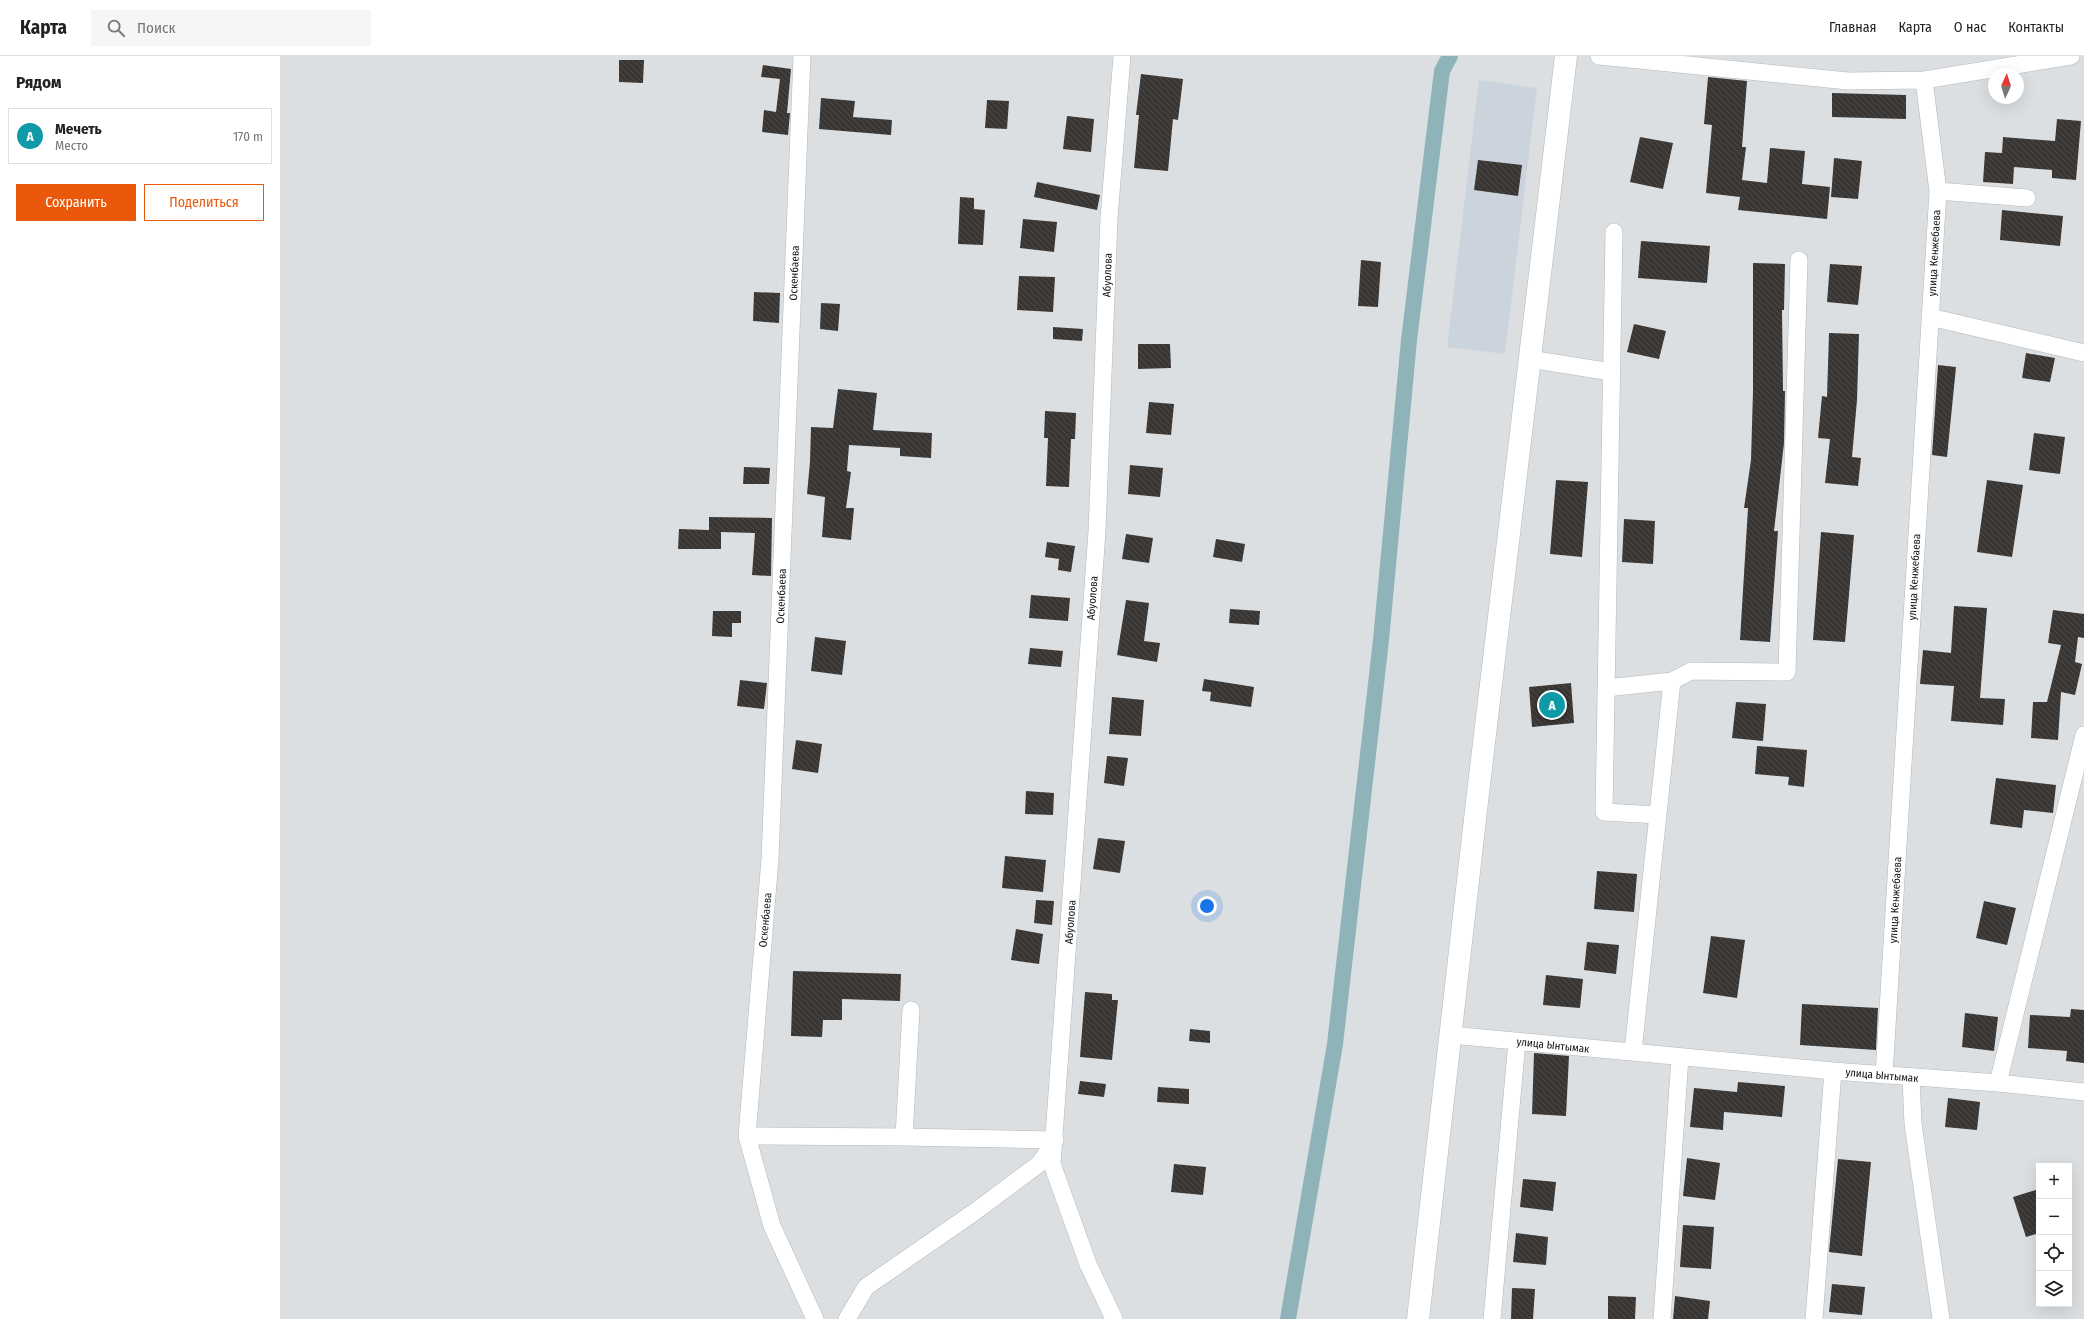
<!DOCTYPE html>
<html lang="ru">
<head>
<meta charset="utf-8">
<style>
  :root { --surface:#fff; --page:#f6f6f6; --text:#222; --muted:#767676; --line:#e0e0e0; --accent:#ea580c }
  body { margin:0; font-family:"Fira Sans Condensed",sans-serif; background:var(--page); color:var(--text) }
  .controls { position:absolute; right:12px; bottom:12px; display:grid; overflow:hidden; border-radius:0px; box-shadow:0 4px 16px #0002 }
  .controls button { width:36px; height:36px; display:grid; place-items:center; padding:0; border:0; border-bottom:1px solid var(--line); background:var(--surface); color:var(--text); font:20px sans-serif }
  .compass { position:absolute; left:1708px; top:12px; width:36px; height:36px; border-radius:50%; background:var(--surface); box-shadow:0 4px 16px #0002; rotate:4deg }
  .you { position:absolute; left:927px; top:850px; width:14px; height:14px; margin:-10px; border:3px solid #fff; border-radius:50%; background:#1a73e8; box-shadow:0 0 0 6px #1a73e833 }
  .badge { display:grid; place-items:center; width:26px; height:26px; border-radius:50%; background:var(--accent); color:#fff; font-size:13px; font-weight:700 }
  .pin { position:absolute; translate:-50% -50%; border:2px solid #fff; box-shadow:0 1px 4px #0006 }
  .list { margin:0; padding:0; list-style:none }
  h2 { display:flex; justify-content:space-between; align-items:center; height:52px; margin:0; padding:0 16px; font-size:17px }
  h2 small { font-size:13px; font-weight:400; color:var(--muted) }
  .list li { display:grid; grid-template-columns:26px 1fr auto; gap:12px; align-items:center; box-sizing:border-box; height:56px; margin:0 8px 8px; padding:0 8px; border:1px solid var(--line); border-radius:0px }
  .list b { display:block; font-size:15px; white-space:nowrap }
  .list p { margin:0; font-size:13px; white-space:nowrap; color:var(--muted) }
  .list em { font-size:13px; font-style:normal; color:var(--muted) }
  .actions { display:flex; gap:8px; padding:12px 16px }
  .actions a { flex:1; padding:9px 0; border:1px solid var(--accent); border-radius:0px; text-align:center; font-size:14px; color:var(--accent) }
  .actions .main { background:var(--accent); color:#fff }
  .icon { flex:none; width:22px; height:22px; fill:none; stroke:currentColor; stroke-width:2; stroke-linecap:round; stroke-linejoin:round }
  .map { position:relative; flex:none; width:1804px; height:1263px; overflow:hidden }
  header { display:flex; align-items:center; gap:24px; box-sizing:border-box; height:56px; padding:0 20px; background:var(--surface); border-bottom:1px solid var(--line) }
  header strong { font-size:19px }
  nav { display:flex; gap:22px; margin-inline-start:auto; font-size:14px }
  .search { width:280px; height:36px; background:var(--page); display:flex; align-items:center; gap:10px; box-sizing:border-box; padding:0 14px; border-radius:0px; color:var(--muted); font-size:15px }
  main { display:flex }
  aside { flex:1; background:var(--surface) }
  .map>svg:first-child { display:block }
</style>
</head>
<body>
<header>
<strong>Карта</strong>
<div class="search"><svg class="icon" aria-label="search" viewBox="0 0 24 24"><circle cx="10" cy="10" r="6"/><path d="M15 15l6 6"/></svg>Поиск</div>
<nav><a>Главная</a><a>Карта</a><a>О нас</a><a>Контакты</a></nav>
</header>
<main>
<aside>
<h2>Рядом<small></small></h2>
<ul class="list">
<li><span class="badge" style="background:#0f9aa8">A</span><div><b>Мечеть</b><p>Место</p></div><em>170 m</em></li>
</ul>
<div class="actions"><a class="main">Сохранить</a><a>Поделиться</a></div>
</aside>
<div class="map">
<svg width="1804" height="1263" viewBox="0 0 1804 1263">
  <defs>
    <pattern id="building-back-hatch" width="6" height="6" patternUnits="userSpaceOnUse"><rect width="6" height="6" fill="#393634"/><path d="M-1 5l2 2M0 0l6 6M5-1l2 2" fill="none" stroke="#4c4a48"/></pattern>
  </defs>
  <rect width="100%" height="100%" fill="#dcdfe2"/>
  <path fill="#cbd4dd" d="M1199 24 1257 32 1225 298 1167 291Z"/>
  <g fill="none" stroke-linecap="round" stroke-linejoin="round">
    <path stroke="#8eb4b9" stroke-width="16" d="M1008 1263 1055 988 1101 584 1129 284 1162 15 1170 0"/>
  </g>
  <path fill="url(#building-back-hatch)" d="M339 4H364L363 27 339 26Z
    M483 9 511 13 507 57H510L508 79 482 76 484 54 496 56 500 23 481 21Z
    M861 18 903 23 898 64 893 63 888 115 854 112 859 59H856Z
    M1428 21 1467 25 1462 91H1466L1462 124 1487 127 1490 92 1525 95 1522 128 1550 131 1547 163 1458 154 1460 141 1426 137 1432 69 1424 68Z
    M1552 37 1626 39V63L1552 61Z
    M541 42 575 45 573 61 612 64 611 79 539 73Z
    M707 44 729 45 727 73 705 72Z
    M787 60 814 63 811 96 783 93Z
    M1777 63 1801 65 1796 124 1772 122V114L1734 111 1733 128 1703 126 1705 96 1722 97 1723 81 1775 85Z
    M1360 81 1393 87 1383 133 1350 126Z
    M1554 102 1582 105 1578 143 1551 141Z
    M1198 104 1242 109 1238 140 1194 134Z
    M757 126 820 139 817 154 754 141Z
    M680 141 694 142V153L705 154 703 189 678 188Z
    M1722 154 1783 160 1780 190 1720 184Z
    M743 163 777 166 774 196 740 192Z
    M1361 185 1430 190 1427 227 1358 222Z
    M1081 204 1101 206 1098 251 1078 250Z
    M1473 207 1505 208 1504 254H1502L1503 335H1505L1504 387 1494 475H1498L1490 586 1460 584 1468 452H1464L1471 404 1473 335Z
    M1550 208 1582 210 1578 249 1547 246Z
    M739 220 775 221 773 256 737 254Z
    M474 236 500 237 499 267 473 265Z
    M541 247 560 248 558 275 540 273Z
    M1354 268 1386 275 1379 303 1347 296Z
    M773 271 803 273 802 285 773 283Z
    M1549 277 1579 278 1577 344 1572 401 1581 402 1578 430 1545 427 1550 383 1538 382 1542 340 1547 341Z
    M858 288H890L891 312 858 313Z
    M1746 297 1775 302 1770 326 1742 322Z
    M1658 309 1676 311 1667 401 1652 399Z
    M558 333 597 337 593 374 652 377 651 402 620 400V392L569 389 567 415 571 416 566 452H574L571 484 542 481 545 441 527 438 530 406 531 371 553 372Z
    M869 346 894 348 891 379 866 377Z
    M765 355 796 357 795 383H791L789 431 766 430 768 382H764Z
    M1754 377 1785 381 1780 418 1749 414Z
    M850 409 883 412 880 441 848 438Z
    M464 411 490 412 489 428H463Z
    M1276 424 1308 426 1302 501 1270 498Z
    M1707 424 1743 429 1732 501 1697 496Z
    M429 461 492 462 491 520 472 519 475 477 441 476V493H398L399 473 429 474Z
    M1344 463 1375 465 1373 508 1342 506Z
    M1541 476 1574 479 1565 586 1533 584Z
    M846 478 873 482 869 507 842 503Z
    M936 483 965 488 962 506 933 501Z
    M767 486 795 490 791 516 778 514 779 503 765 501Z
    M751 539 790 542 788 565 749 562Z
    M846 544 869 547 864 585 880 587 877 606 837 599Z
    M1674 550 1707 552 1700 642 1725 643 1723 669 1671 665 1674 630 1640 628 1643 594 1671 597Z
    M950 553 980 555 979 569 949 567Z
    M1773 554 1804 558V582L1798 581 1795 606 1802 608 1795 639 1781 636 1778 684 1751 682 1753 646H1767L1781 589 1768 587Z
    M433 555H461V567H452V581L432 580Z
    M535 581 566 585 562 619 531 615Z
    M750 592 783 595 781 611 748 608Z
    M924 623 974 631 971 651 930 645 931 636 922 635Z
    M460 624 487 627 484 653 457 650Z
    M1291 627 1294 667 1252 671 1249 631Z
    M832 641 864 644 861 680 829 678Z
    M1456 646 1486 648 1483 685 1452 682Z
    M516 684 542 688 538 717 512 713Z
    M1477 690 1527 694 1524 731 1508 729 1509 721 1475 718Z
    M827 700 848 702 844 730 824 727Z
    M1716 722 1776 729 1773 757 1744 754 1742 772 1710 768Z
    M746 735 774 737 773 759 745 758Z
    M818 782 845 785 840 817 813 813Z
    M725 800 766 804 763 836 722 832Z
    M1317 815 1357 818 1354 856 1314 853Z
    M756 844 774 845 772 869 754 867Z
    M1704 845 1736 852 1727 889 1696 882Z
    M736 873 763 878 759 908 731 904Z
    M1431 880 1465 884 1457 942 1423 937Z
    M1307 886 1339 889 1336 918 1304 914Z
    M513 915 621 918 620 945 562 943V964H543L542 981 511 980Z
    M1266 919 1303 923 1300 952 1263 949Z
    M805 936 832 938V944H838L832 1004 800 1001Z
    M1522 948 1598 952 1596 994 1520 989Z
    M1791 953 1804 954V1007L1786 1005 1787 995 1748 992 1750 959 1790 961Z
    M1685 957 1718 961 1714 995 1682 991Z
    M910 973 930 975V987L909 985Z
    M1254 997 1289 1000 1286 1060 1252 1058Z
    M800 1025 826 1028 824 1041 798 1038Z
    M1458 1026 1505 1030 1502 1061 1444 1056 1443 1074 1410 1071 1414 1032 1457 1036Z
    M878 1031 909 1033V1048L877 1046Z
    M1668 1042 1700 1046 1697 1074 1665 1071Z
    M1407 1102 1440 1107 1435 1144 1403 1140Z
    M1558 1103 1591 1106 1582 1200 1549 1196Z
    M894 1108 926 1111 923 1139 891 1136Z
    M1243 1123 1276 1126 1273 1155 1240 1151Z
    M1759 1133V1177L1746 1181 1733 1141Z
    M1403 1169 1434 1171 1431 1213 1400 1211Z
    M1236 1177 1268 1181 1266 1209 1233 1206Z
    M1552 1228 1585 1231 1582 1259 1549 1256Z
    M1232 1232 1255 1233 1253 1263H1231Z
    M1328 1240 1356 1241 1355 1263H1328Z
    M1395 1240 1430 1245 1428 1263H1393Z"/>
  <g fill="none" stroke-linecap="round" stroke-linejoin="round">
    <g stroke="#b4b7bb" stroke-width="18">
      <path id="street" d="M522 0 490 803 467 1080 492 1170 535 1263
        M1319 0 1568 25 1644 24 1791 0
        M1658 135 1747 142
        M1334 176 1324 756 1378 759
        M1650 261 1804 297
        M1250 303 1331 316
        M1326 632 1392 625 1411 615 1507 616 1519 204
        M1171 979 1553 1015 1718 1027 1804 1036
        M1353 996 1392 625
        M1604 1019 1658 135 1644 24
        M1631 1022 1633 1068 1661 1263
        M1718 1027 1804 679
        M467 1080 624 1081 775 1084
        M624 1081 631 954
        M567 1263 586 1231 693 1157 759 1108 773 1088
        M834 1263 808 1208 772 1108 817 475 829 162 842 0
        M1212 1263 1237 985
        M1382 1263 1400 1001
        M1534 1263 1553 1015"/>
    </g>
    <g stroke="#b4b7bb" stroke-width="23">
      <path id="secondary" d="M1138 1263 1198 737 1286 0"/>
    </g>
    <use href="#street" stroke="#fff" stroke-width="17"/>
    <use href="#secondary" stroke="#fff" stroke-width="22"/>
  </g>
  <g text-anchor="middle" stroke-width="4" stroke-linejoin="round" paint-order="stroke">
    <g font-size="11" fill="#121314" stroke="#fff">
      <text transform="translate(1654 197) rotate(-87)" y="4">улица Кенжебаева</text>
      <text transform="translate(514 217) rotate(-88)" y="4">Оскенбаева</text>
      <text transform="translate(827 219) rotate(-88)" y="4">Абуолова</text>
      <text transform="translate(1634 521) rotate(-87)" y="4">улица Кенжебаева</text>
      <text transform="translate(501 540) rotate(-88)" y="4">Оскенбаева</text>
      <text transform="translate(812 542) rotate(-86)" y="4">Абуолова</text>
      <text transform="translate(1615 844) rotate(-87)" y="4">улица Кенжебаева</text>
      <text transform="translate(485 864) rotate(-85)" y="4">Оскенбаева</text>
      <text transform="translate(790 866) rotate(-86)" y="4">Абуолова</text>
      <text transform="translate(1273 989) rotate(6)" y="4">улица Ынтымак</text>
      <text transform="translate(1602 1019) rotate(5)" y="4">улица Ынтымак</text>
    </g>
  </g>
</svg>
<div class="controls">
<button>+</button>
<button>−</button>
<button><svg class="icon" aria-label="locate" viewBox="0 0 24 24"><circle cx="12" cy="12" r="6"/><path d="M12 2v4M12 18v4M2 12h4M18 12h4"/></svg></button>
<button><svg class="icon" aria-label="layers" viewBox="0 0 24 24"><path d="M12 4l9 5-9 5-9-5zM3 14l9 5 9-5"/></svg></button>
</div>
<svg class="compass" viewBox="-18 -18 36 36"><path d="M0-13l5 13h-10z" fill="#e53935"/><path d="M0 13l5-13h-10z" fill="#767676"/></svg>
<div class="you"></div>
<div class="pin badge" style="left:1272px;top:649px;background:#0f9aa8">A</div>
</div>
</main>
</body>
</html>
